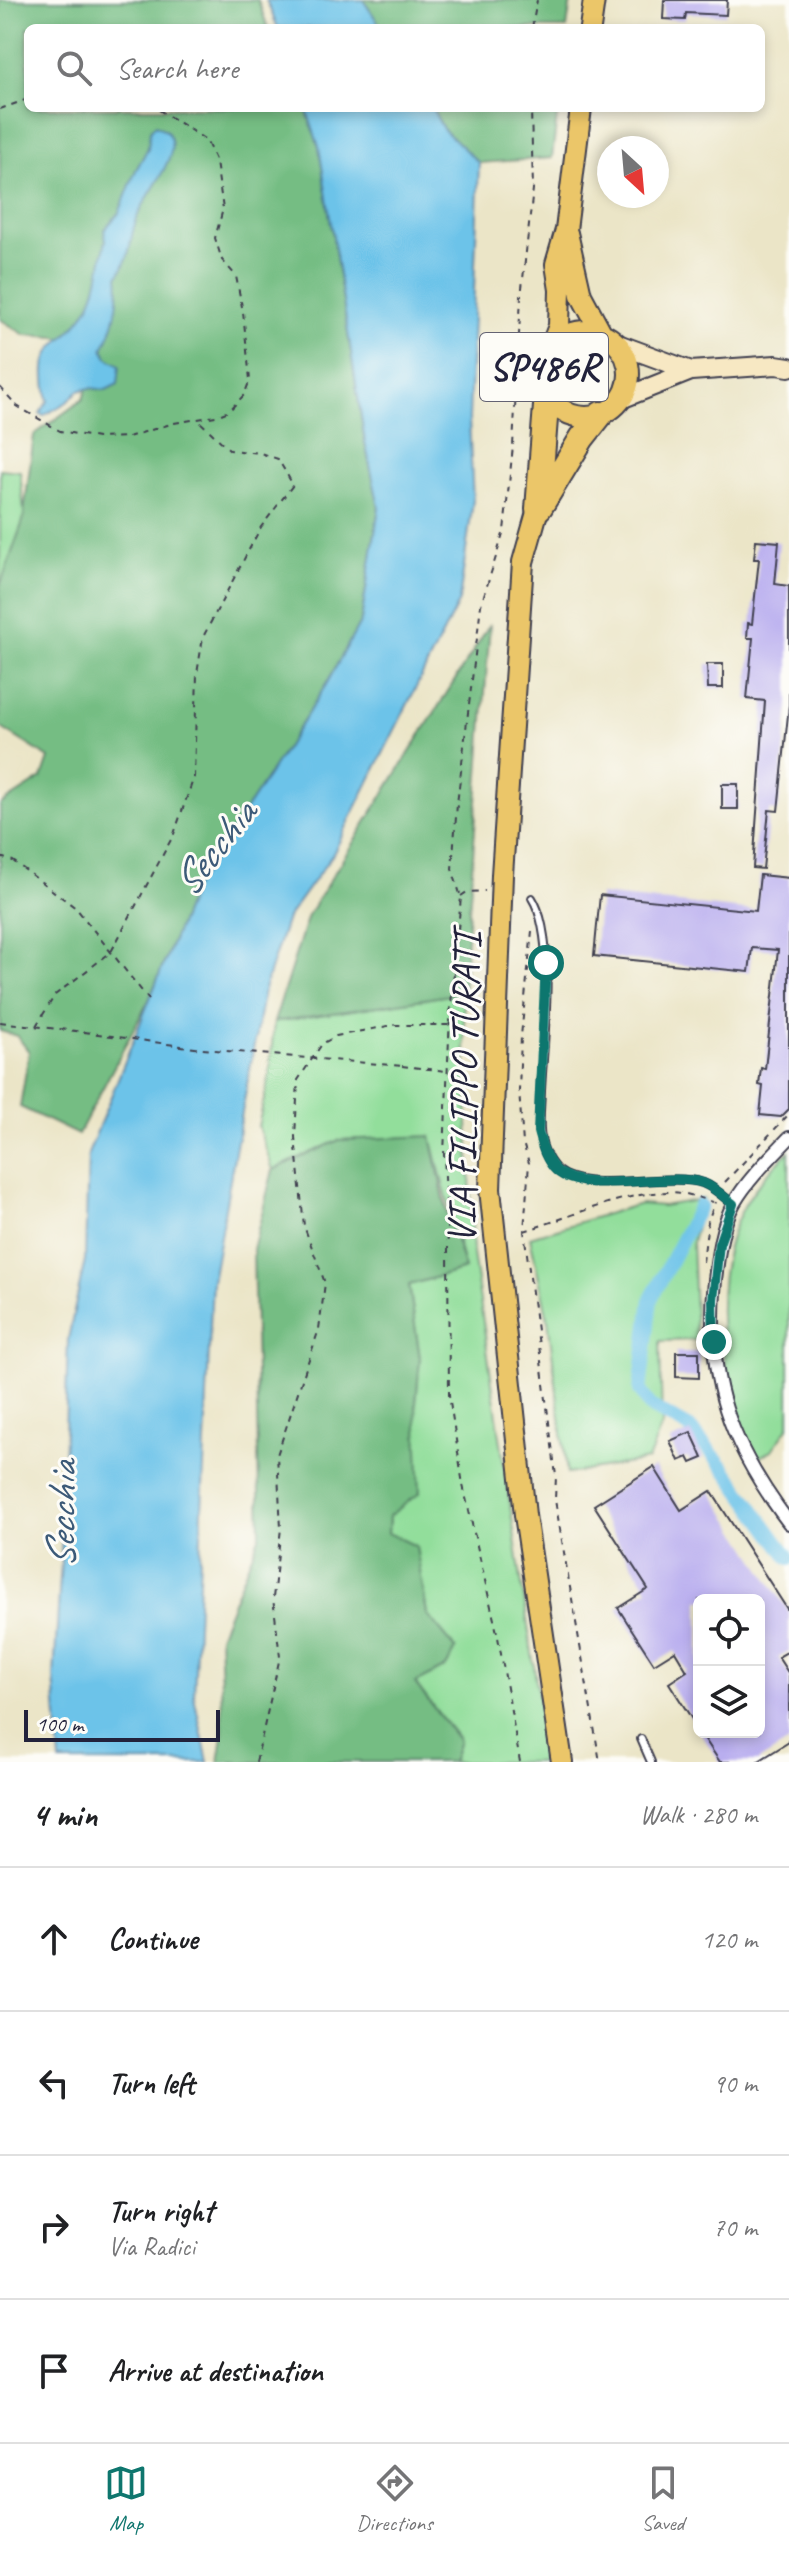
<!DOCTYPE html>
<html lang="en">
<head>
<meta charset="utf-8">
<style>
  :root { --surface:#fff; --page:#f6f6f6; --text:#202124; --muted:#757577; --line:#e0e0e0; --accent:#0f766e }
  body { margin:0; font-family:Caveat,sans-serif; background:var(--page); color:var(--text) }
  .controls { position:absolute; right:24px; bottom:24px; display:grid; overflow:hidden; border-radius:12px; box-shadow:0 4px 12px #0003 }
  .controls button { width:72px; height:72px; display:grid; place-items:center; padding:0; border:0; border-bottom:2px solid var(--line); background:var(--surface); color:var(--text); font:40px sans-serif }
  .compass { position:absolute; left:597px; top:136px; width:72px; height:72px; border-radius:50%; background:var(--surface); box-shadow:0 4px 12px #0003; rotate:154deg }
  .scale { position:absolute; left:24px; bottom:20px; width:196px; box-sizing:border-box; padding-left:8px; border:4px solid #22223b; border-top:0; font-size:22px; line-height:28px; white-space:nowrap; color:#22223b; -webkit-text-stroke:6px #fdfcf7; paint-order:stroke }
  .stop { position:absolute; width:24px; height:24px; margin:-18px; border:6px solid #0f766e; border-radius:50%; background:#fff }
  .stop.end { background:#0f766e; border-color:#fff; box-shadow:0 2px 8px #0008 }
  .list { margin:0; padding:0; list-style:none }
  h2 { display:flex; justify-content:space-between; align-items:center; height:104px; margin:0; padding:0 32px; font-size:34px }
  h2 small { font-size:26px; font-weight:400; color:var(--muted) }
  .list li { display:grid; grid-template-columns:52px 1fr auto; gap:24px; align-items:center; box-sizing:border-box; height:144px; padding:0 32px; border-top:2px solid var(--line) }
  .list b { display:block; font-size:30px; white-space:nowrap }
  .list p { margin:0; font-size:26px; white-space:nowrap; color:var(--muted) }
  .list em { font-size:26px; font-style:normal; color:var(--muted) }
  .icon { flex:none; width:44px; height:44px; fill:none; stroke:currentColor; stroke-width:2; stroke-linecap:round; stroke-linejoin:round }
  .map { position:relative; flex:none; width:789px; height:1762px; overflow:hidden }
  .search { position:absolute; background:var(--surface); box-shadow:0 4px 12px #0003; left:24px; right:24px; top:24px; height:88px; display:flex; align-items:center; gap:20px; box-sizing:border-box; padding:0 28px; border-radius:12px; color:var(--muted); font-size:30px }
  .sheet { height:680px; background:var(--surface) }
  nav { display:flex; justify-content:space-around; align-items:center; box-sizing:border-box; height:112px; border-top:2px solid var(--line); background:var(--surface); font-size:22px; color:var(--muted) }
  nav a { display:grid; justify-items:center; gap:4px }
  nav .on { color:var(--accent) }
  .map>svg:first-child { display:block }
</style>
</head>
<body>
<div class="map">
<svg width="789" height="1762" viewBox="0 0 789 1762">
  <rect width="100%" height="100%" fill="#fdfcf7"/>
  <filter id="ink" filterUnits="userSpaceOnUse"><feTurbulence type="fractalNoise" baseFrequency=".0125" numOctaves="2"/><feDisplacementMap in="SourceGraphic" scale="16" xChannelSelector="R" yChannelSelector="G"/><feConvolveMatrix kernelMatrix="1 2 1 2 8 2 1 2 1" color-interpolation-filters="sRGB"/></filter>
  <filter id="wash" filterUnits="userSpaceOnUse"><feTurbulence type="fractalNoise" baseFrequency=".006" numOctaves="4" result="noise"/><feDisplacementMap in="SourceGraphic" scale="32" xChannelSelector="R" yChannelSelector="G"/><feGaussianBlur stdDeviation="1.8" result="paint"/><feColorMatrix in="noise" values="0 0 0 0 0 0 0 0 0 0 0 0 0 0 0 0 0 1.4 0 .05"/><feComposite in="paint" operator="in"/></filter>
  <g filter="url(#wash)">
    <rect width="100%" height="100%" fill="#ebe5c7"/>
    <path fill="#92de9b" stroke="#5a806b" stroke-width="2" d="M0 469 20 471 27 543 0 588Z
      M463 993 473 1254 548 1762H452L459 1740 415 1683 446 1667 456 1649 427 1614 422 1581 388 1533 389 1516 416 1403 420 1358 409 1285 465 1269 431 1137 339 1140 273 1170 258 1126 269 1077 274 1022Z
      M789 1151V1426L772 1450 756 1459C749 1442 739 1425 734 1407 718 1348 713 1270 740 1214 751 1190 771 1169 789 1151Z
      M703 1199 692 1242 696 1340 660 1341 662 1425 648 1460 567 1474 548 1319 530 1237 640 1204 663 1206Z"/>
    <path fill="#75bd83" stroke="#4c705f" stroke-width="2" d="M0 0H258L268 28H28V108H306L319 147 365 442 379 507 361 621 327 683 281 756 194 888 149 1000 78 1135 20 1107 29 1052 17 1036 0 1031V805L42 778 49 758 0 727V586L23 521 34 435 83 399 96 363 84 344 56 337 25 335 0 319Z
      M363 0H571L567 28H382Z
      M432 108H558L552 158 479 163 443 129Z
      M490 624 463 993 274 1022 308 915Z
      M431 1136 446 1209 465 1269 409 1285 420 1358 416 1403 420 1493 389 1516 388 1533 416 1546 427 1614 456 1649 446 1667 415 1683 459 1741 452 1762H219L223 1736 219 1636 260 1535 253 1249 273 1170 339 1140Z"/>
    <path fill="#6cc3e9" stroke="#477292" stroke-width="2" d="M266 0H363L382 28H278Z
      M306 108H432L443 129 479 163 469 419 473 501 459 601 333 854 287 918 264 989 212 1281 194 1696 208 1762H60L54 1676 61 1560 68 1339 85 1260 88 1154 194 888 281 756 327 683 361 621 379 507 365 442 319 147Z
      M155 125C198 139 145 193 137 218 129 238 132 256 118 276 121 300 114 328 103 349L108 358 120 365 118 384 106 390 90 388 78 391 67 402 43 416 40 413 48 401C35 335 63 353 89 306 99 287 101 261 106 240L104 230 119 213 136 170 148 148 150 131Z"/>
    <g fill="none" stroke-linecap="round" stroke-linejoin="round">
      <path stroke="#6cc3e9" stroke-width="14" d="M700 1205 651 1299 640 1390 650 1406 690 1428 724 1468 789 1558"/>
    </g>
    <g id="blocks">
      <path fill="#b9aeef" d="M664 0H727L726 15 686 13 685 20 663 19Z
        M756 540 779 542 775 584 789 586V705L778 811 769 810 763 869 753 868 765 701 747 699 753 638H747L748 623 752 624 759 559H754Z
        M707 664H723V688H708Z
        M722 784H738V809H722Z
        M760 875 789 878V1109L781 1117 760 1115 763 1086 759 1085 761 1068 765 1069 778 950 752 948 749 972 594 956 600 895 756 911Z
        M676 1352H699V1378L676 1377Z
        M691 1432 703 1458 691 1463 688 1457 679 1461 670 1441Z
        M654 1467 681 1510 711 1491 789 1612V1651L778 1657 789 1674V1742L757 1762H720L700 1732H759V1600H699V1730L669 1683 687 1671 675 1651 654 1664 618 1608 648 1589 594 1505Z"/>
    </g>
  </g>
  <g filter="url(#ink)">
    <use href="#blocks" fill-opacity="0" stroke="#403f50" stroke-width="2"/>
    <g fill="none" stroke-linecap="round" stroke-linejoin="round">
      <g stroke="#403f50" stroke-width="10">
        <path id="lane" d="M532 898C557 937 543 1043 541 1091 540 1119 535 1144 554 1167 578 1197 666 1171 703 1183 714 1187 724 1197 733 1204
          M641 1739 651 1762"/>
      </g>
      <g stroke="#403f50" stroke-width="16">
        <path id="street" d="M789 1138C770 1158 748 1179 734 1203 721 1226 718 1254 715 1280 705 1379 730 1445 789 1523"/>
      </g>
      <g stroke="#403f50" stroke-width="22">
        <path id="secondary" d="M618 344 691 371
          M621 399 691 371 776 365 789 367"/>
      </g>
      <g stroke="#403f50" stroke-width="24">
        <path id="primary" d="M590 28 594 0
          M567 233 581 295 602 334
          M543 374a43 43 0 1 1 86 0a43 43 0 1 1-86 0Z
          M550 349 559 326 560 290 556 264 566 230 581 108
          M538 509 523 562 502 875 490 1189 525 1515 562 1762"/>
      </g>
      <g stroke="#403f50" stroke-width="28">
        <path id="highway" d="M540 507 582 438 601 414
          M538 509 547 393"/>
      </g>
      <path stroke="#403f50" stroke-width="2" stroke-dasharray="6 6" stroke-linecap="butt" d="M532 28 537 0
        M0 109 28 99
        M0 387 17 406 60 431 98 438 128 437 174 423 216 416 229 411 244 395 250 380 243 312 236 276 222 260 215 238 223 209 216 162 206 140 156 108
        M0 857 13 861 76 908 149 1000
        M461 896 467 892 485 891
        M532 931 521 1036 519 1091 523 1143 529 1163 524 1231 556 1476 555 1500 600 1762
        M0 1022 84 1032
        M36 1026 55 995 111 952 174 834 194 777 197 674 203 637 261 527 293 485 278 459 260 453 230 450 198 420
        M402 1066 447 1071
        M725 1182 789 1114
        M524 1231C568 1218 624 1192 670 1192 685 1192 699 1198 713 1202
        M703 1262 708 1221 715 1202
        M256 1762 280 1657 273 1598 281 1528 277 1455 319 1329 325 1283 304 1226 295 1137 298 1080 322 1044 336 1036 393 1025H449
        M520 1762 498 1637 463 1485 449 1395 448 1247 444 1154 450 1015 461 897 452 869 457 804 481 605 504 531 513 446 521 297 533 189 531 108"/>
      <use href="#lane" stroke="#fff" stroke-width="6"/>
      <use href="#street" stroke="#fff" stroke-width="12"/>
      <use href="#secondary" stroke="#f7e8c3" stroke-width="18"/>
      <use href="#primary" stroke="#ebc669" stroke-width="20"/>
      <use href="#highway" stroke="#ebc669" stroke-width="24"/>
      <path stroke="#403f50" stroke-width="2" stroke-dasharray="6 6" stroke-linecap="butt" d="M84 1032 202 1049 402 1066"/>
    </g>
  </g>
  <g fill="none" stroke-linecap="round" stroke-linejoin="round" filter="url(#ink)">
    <path stroke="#0f766e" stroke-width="10" d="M546 963 538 1132C542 1146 546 1161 557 1171 585 1196 665 1171 703 1183 714 1187 724 1197 733 1204L719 1244 713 1300 714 1342"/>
  </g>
  <g text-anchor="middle" stroke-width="6" stroke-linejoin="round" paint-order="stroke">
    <rect fill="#fdfcf7" stroke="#646373" stroke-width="2" x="480" y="333" width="128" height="68" rx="6"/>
    <g font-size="38" font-weight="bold" fill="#22223b">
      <text x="544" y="380">SP486R</text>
    </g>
    <g font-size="40" fill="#22223b" stroke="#fdfcf7">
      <text transform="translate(463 1088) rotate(-89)" y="14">VIA FILIPPO TURATI</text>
    </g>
    <g font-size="42" font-style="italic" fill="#3c5a78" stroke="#fdfcf7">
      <text transform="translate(213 847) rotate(-52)" y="15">Secchia</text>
      <text transform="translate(60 1515) rotate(-89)" y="15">Secchia</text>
    </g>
  </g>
</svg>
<div class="controls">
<button><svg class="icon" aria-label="locate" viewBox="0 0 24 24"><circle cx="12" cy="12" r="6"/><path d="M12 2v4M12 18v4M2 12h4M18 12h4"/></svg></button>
<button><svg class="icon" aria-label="layers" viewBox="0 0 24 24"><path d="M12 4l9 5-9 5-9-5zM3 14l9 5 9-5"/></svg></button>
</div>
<svg class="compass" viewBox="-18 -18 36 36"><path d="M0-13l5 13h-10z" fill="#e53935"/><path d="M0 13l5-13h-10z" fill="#757577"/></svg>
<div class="scale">100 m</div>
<div class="stop" style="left:546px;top:963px"></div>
<div class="stop end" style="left:714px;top:1342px"></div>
<div class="search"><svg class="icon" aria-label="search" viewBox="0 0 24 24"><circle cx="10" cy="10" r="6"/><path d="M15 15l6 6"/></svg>Search here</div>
</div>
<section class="sheet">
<h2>4 min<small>Walk · 280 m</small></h2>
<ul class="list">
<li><svg class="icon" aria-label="ahead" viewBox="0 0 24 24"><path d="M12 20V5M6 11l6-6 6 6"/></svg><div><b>Continue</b></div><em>120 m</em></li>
<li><svg class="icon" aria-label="left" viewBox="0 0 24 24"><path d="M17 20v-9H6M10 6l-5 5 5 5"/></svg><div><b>Turn left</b></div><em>90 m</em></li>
<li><svg class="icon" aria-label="right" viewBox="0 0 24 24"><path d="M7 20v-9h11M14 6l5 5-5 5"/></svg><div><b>Turn right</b><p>Via Radici</p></div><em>70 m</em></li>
<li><svg class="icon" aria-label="arrive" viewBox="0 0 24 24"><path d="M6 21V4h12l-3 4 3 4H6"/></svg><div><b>Arrive at destination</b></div></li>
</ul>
</section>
<nav>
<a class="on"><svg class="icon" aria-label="map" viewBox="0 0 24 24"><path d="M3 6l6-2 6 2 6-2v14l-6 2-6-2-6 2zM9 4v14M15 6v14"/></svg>Map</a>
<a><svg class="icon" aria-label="directions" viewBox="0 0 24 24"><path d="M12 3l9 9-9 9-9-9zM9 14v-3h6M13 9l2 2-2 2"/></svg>Directions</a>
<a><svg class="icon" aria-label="saved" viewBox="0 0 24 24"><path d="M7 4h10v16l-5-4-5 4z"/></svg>Saved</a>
</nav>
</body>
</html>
